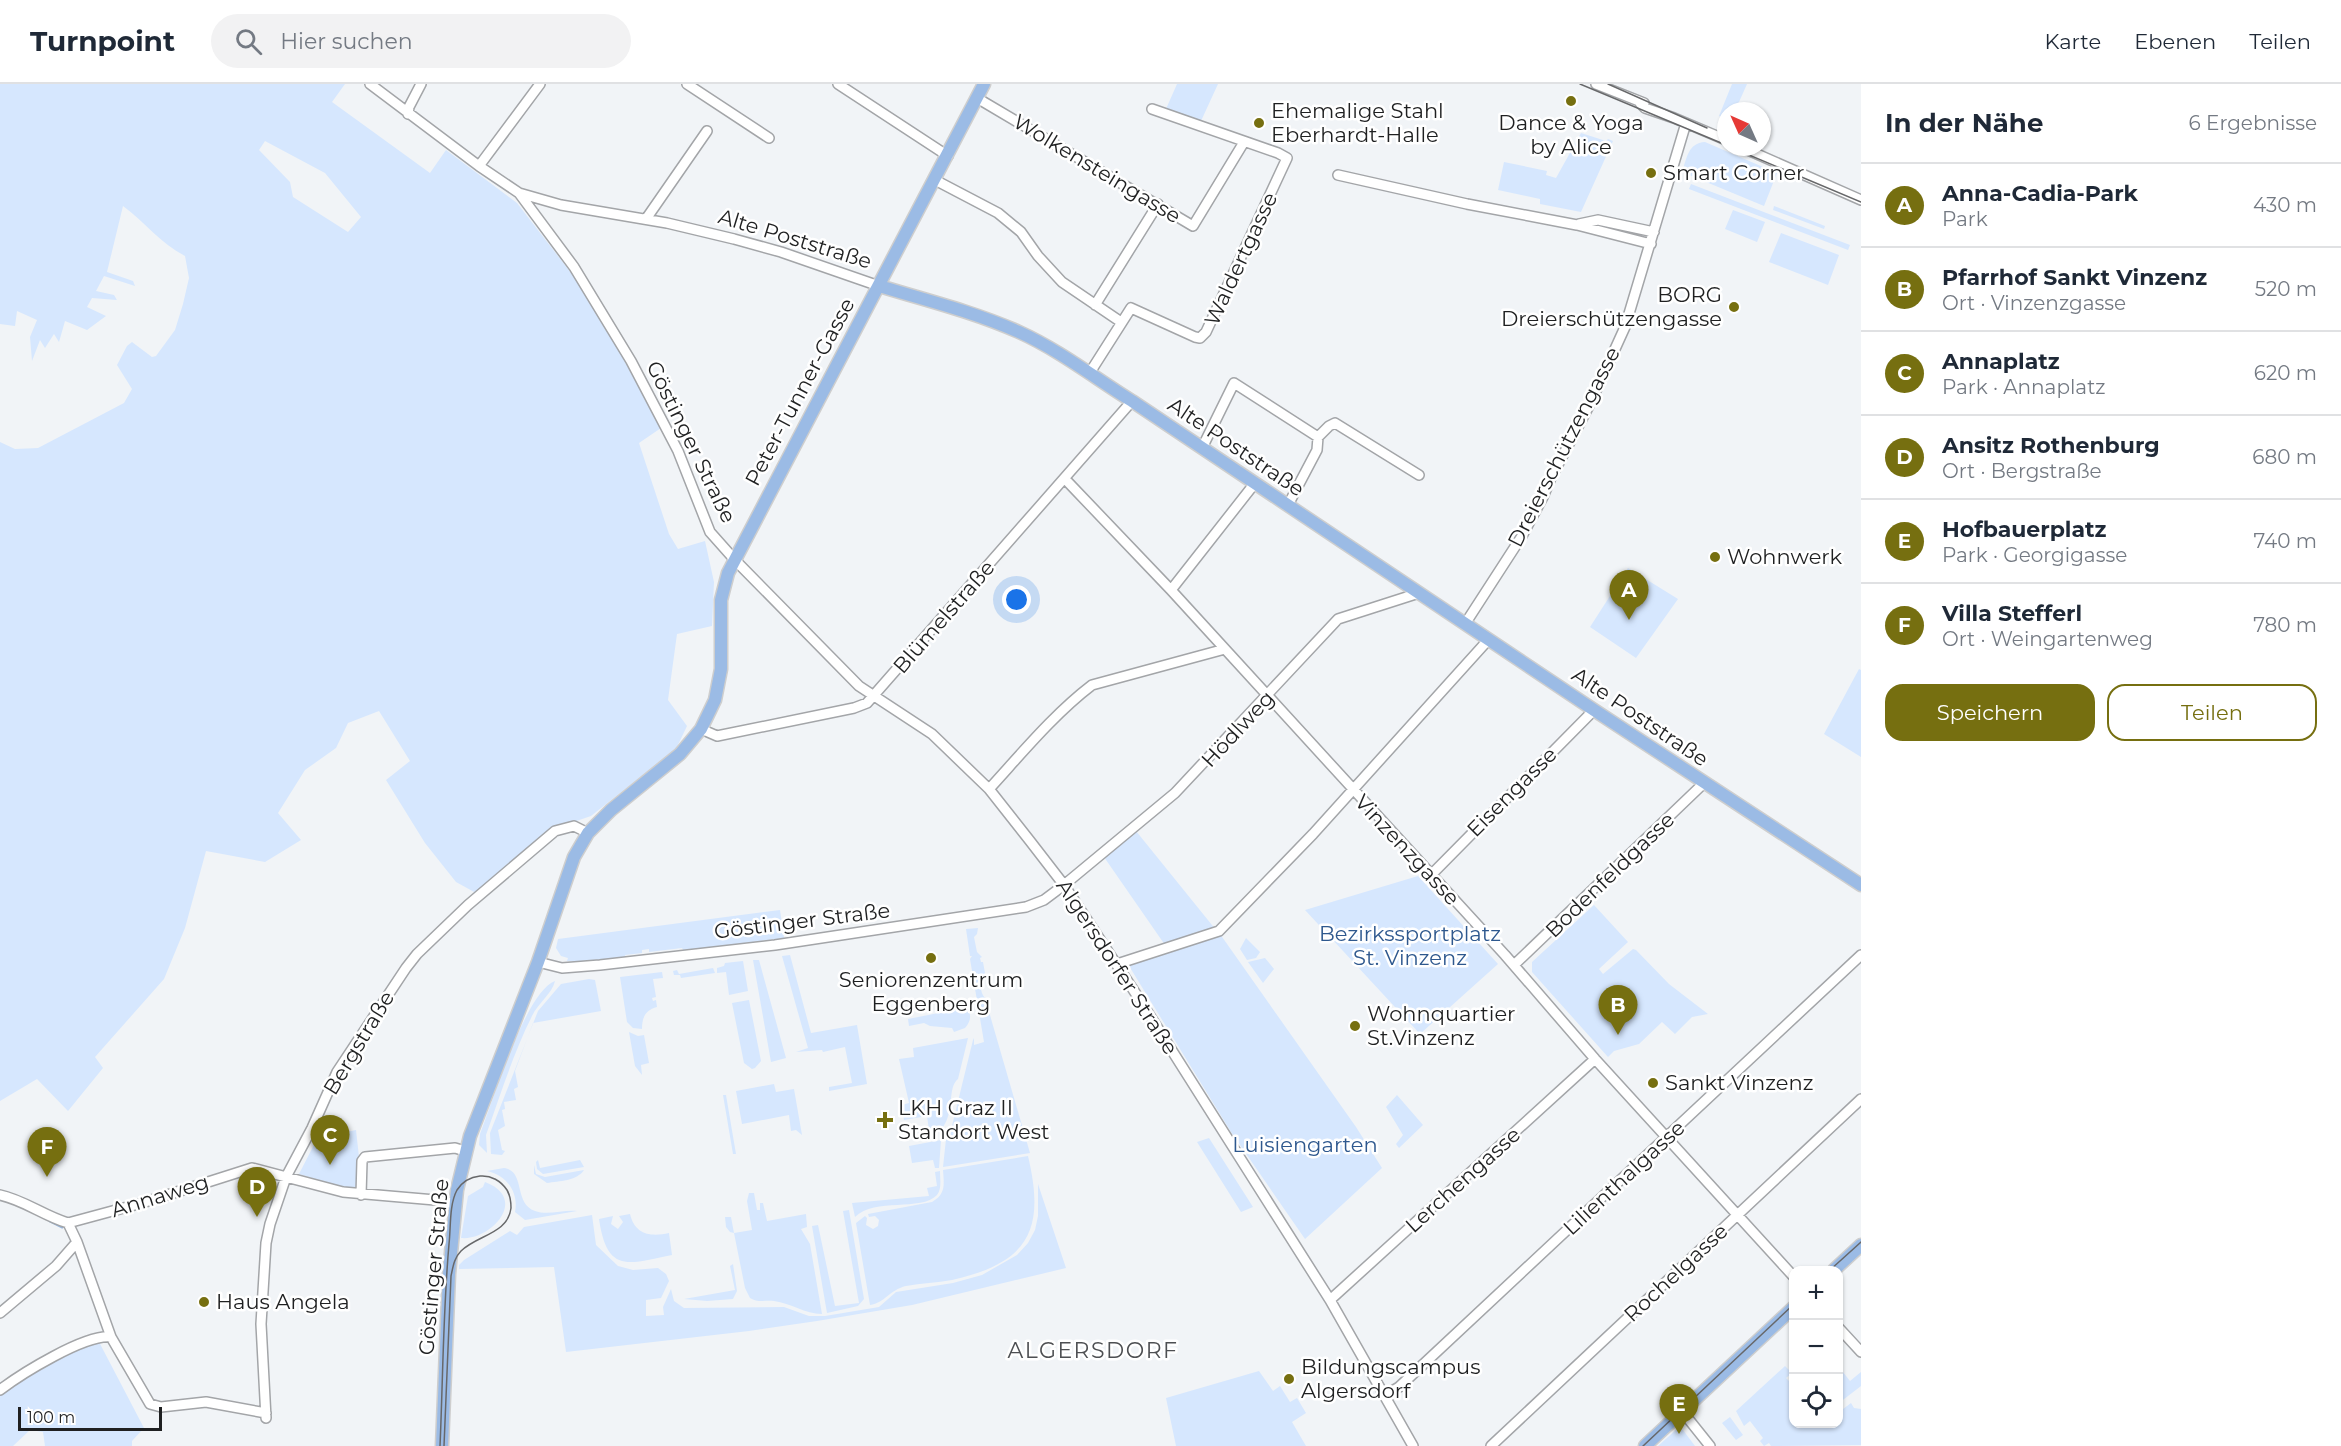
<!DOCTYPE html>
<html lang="de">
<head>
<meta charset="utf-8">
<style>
  :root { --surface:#fff; --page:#f2f2f3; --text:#1f2937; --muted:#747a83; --line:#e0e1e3; --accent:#766f10 }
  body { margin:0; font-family:Montserrat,sans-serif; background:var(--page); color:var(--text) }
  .controls { position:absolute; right:18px; bottom:18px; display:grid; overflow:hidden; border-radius:12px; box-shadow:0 2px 4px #0004 }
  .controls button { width:54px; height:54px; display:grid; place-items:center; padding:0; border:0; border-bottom:2px solid var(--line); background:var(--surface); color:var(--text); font:30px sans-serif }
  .compass { position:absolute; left:1717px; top:18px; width:54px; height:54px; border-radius:50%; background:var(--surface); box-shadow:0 2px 4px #0004; rotate:315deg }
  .scale { position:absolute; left:18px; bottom:15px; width:144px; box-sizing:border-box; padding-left:6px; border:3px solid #1f2021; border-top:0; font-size:16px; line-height:21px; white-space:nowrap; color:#1f2021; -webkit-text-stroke:4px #fff; paint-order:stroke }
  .you { position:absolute; left:1017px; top:516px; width:21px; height:21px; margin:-15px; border:4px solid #fff; border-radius:50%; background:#1a73e8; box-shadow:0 0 0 9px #1a73e833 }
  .badge { display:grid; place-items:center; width:39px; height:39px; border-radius:50%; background:var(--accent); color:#fff; font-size:20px; font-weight:700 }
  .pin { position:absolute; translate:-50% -50px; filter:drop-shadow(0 2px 3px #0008) }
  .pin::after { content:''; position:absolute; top:32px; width:21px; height:18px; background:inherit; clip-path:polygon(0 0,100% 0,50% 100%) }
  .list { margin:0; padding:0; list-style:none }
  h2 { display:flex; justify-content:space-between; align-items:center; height:78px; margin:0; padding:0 24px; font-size:26px }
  h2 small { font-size:20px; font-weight:400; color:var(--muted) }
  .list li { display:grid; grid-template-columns:39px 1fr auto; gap:18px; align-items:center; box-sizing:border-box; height:84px; padding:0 24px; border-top:2px solid var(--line) }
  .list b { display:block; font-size:22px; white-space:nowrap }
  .list p { margin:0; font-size:20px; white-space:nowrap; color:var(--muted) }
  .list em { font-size:20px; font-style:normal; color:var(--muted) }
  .actions { display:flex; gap:12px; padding:18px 24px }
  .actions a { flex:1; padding:14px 0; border:2px solid var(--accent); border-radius:18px; text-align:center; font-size:21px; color:var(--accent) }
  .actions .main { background:var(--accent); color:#fff }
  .icon { flex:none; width:33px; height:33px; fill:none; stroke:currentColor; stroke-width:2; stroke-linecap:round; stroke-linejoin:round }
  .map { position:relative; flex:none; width:1861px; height:1362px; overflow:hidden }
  header { display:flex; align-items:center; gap:36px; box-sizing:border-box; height:84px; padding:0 30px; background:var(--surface); border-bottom:2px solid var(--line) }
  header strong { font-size:28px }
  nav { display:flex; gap:33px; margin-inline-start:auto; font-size:21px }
  .search { width:420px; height:54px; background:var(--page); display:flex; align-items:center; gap:15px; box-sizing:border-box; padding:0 21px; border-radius:33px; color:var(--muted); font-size:22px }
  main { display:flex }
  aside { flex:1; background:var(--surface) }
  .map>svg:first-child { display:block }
</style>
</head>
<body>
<header>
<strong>Turnpoint</strong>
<div class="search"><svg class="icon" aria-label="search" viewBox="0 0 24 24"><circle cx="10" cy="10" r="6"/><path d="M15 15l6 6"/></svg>Hier suchen</div>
<nav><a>Karte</a><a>Ebenen</a><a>Teilen</a></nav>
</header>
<main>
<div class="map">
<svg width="1861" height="1362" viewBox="0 0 1861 1362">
  <rect width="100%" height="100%" fill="#f1f4f7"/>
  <path fill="#d6e7fe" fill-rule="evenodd" d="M0 0H345L332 18 430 89 446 66 517 119 575 194 618 265 661 344 639 359 669 450 678 465 705 457 714 498 712 542 677 550 668 616 687 642 676 665 591 732 550 746 476 809 456 798 425 759 386 696 410 677 379 627 348 639 336 664 305 686 278 729 301 756 265 778 206 767 185 844 164 895 95 973 103 984 68 1027 37 995 0 1017V358L15 365 38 364 124 319 132 305 117 281 127 262 132 258 152 273 156 272 175 246 183 220 189 194 185 172C160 159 145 138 123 122L107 188 133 197 135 202 104 192 96 207 114 211 117 216 92 214 87 223 106 232 87 246 65 237 59 258 54 250 45 264 40 256 32 277 30 253 37 236 17 227 15 242 0 240ZM265 57 325 89 361 133 348 148 293 113 290 98 259 66Z
    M1177 0H1218L1201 37 1166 25Z
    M1732 0H1747L1735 27H1726V35L1719 32Z
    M1581 49 1606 57 1608 55 1613 57 1581 128 1540 120V115L1498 106 1504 78 1547 87 1546 91 1556 94Z
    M1705 58 1777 89 1764 122 1682 88C1687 74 1688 59 1705 58Z
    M1691 100 1850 161 1848 166 1689 105Z
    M1774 122 1825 142 1824 145 1773 126Z
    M1733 126 1765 138 1757 158 1725 145Z
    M1781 149 1839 171 1828 201 1769 178Z
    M1628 484 1678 515 1636 574 1590 543Z
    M1859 585 1861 586V673L1824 650Z
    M1136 747 1216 846 1165 861 1104 773Z
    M1418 792 1498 880 1420 950 1305 826Z
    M1594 821 1628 858 1599 885 1603 890 1633 865 1636 866 1669 900 1708 930 1692 933 1675 950 1662 938 1639 960 1614 967 1608 973 1532 888V878Z
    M780 826 784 854 684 867 682 864 649 868V865L642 866V869L625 871 626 875 594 879 567 877 568 874 561 872 556 864 558 855Z
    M978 844 977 850 974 853 977 868 982 873 980 874 981 878H983L985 889C980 896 979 908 985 914L1030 1069 943 1083 946 1055 949 1054 973 956 974 954V961L984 958 970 875 972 872H970L966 845Z
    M1220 850 1356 1043 1382 1084 1305 1155 1231 1048 1129 882Z
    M1246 854 1260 868 1256 874 1247 876 1240 865Z
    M790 871 811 949 857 941 867 1000 829 1007V1003L852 999 845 963 823 968 822 966 796 968 808 964 782 872Z
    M1265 874 1274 885 1263 899 1248 878Z
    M753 876H759L786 974 771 978Z
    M743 877 748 907 729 911 726 888 717 889V884L724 882 725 879Z
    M713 884 715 889 681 894 680 891H674L673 887 677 886 679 890Z
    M662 888 663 894 653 895 656 913 652 914 653 917 656 916 657 923C645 926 642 934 642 945L633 944 627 938 620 893Z
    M589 895 595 896 601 927 533 939 515 987 518 1003 514 1005 516 1016 504 1018 505 1025 502 1026 505 1042 498 1046 502 1066 505 1067 502 1071 491 1070 490 1049 538 927 561 900Z
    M555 897C552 910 538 919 532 932 513 970 500 1012 486 1051L487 1069 479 1061 480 1050C492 1019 526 907 555 897Z
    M749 916 761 977 755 984 752 985 744 979 732 919Z
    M964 920C972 928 972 936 965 944L954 948 952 944 930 942 924 939 909 942 908 935 964 924Z
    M629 948 638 952 644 951 649 979 641 981 642 991 635 982Z
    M968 954 958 995C947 1004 955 1026 943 1043L929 1046 927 1032 904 1036 902 1021 909 1019 899 975 914 973 913 964Z
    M774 1000 776 1008 794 1005 802 1051 796 1046 791 1047 789 1031 742 1040 736 1007Z
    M723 1011H726L736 1070H733Z
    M1397 1011 1423 1041 1399 1064 1396 1060 1403 1051 1386 1023Z
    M356 1046 359 1073 356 1107 299 1090 321 1047 331 1051Z
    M1209 1054 1253 1123 1241 1128 1197 1058Z
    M941 1056 939 1084H935L933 1076 912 1079 909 1062Z
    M1028 1072C1046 1147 1028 1179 952 1196 937 1199 921 1199 906 1202 889 1206 885 1219 870 1221L856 1139 865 1132 867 1134 866 1141 873 1145 878 1142 879 1136 875 1132 869 1133 868 1130 932 1118C946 1110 944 1101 943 1086Z
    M538 1076 540 1084 580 1076 584 1083 543 1090 537 1085 536 1078Z
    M534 1081 536 1090 545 1093 584 1086C577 1097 559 1097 547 1099L534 1090Z
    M504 1084C526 1087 513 1119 535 1127 548 1132 565 1125 577 1127L525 1136 515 1128C519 1109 507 1091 487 1087Z
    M940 1087C940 1094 942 1105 937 1111 921 1128 875 1113 855 1133L852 1119 929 1112 927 1104 937 1102 935 1088Z
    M485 1098C530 1115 490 1157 461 1154L468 1112 483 1103Z
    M1038 1100 1066 1184 912 1221 817 1237 749 1247 566 1268 554 1183 459 1185V1181L464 1176 510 1147 517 1151 524 1143 592 1131 596 1161 618 1182 633 1186 658 1184 666 1190 669 1197 661 1214 646 1216V1232L664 1231 663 1223 671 1205 674 1217 684 1224 784 1223 809 1232H825L879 1223 896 1208 953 1199 982 1191 1017 1171 1028 1159 1035 1146 1038 1132Z
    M749 1109H754L757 1126H760V1119H763L767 1137 806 1130 807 1143 801 1145 810 1160 822 1230C805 1230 791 1219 774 1217 765 1216 758 1219 750 1214L745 1204 734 1149 730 1148 726 1143 725 1133H731L734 1149 752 1146 747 1117Z
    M849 1126 864 1215 858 1222 827 1229 812 1142 818 1141 835 1222 859 1219 843 1127Z
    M630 1130C635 1151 651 1153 669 1149L672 1171C628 1180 607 1190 599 1135L613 1132 611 1140 618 1145 623 1138 619 1132Z
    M733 1180 737 1207 733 1215 707 1217 684 1215 735 1206 730 1182Z
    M98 1256 144 1344 132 1357V1362H45L43 1348 30 1346 13 1362H0V1311L31 1287Z
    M1785 1282 1792 1289 1786 1294 1790 1298 1793 1295 1794 1340H1838L1839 1328 1851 1319 1854 1324 1861 1325V1361L1771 1362 1769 1359 1764 1362 1760 1357 1763 1354 1750 1337 1744 1342 1736 1327Z
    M1839 1283 1850 1297 1861 1288V1302L1839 1319Z
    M1259 1287 1273 1307 1280 1302 1290 1318 1297 1314 1306 1329 1292 1338 1306 1362H1176L1166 1314Z
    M1730 1333 1743 1351 1736 1356 1722 1339Z
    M1677 1345 1683 1346 1695 1362H1658Z"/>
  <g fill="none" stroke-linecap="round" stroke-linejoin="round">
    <path stroke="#96b7e2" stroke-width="3" d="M50 1137 62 1143"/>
    <g stroke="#a3a5a8" stroke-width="12">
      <path id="minor" d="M370 0 479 82 519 109 574 183 631 277 678 367 710 448 734 475 859 602 932 650 989 705 1030 757 1064 801 1138 913 1330 1216 1413 1362
        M687 0 769 54
        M838 0 948 72
        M1596 0 1644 19
        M977 14 1193 142 1244 58
        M1640 19 1645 24 1674 34 1726 56
        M408 30 409 23 421 0
        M1741 63 1861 116
        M479 82 540 0
        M1338 91 1467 120 1577 141 1651 160
        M935 96 998 129 1021 148 1038 172 1062 198 1121 238
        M519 109 561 121 667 139 734 155 781 168 879 202
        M646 135 707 47
        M1579 140 1598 136 1654 148
        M1095 221 1158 120
        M1089 290 1131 224 1195 253 1200 254 1206 248 1287 74 1278 69 1152 25
        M1202 364 1234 299 1318 353 1329 342 1335 339 1419 391
        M1065 395 1171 506 1505 871 1595 975 1794 1193
        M1288 421 1317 366 1318 353
        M1171 506 1255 399
        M1465 540 1522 452 1543 413 1551 394 1590 320 1625 243 1686 39
        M701 645 717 652 854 624 867 619 1132 317
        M989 705C1022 669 1054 630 1092 601L1225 565
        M1431 791 1594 626
        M538 878 562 884 600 881 775 861 1026 823 1044 816 1064 801 1175 709 1338 535 1419 509
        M1117 880 1219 847 1313 750 1489 555
        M1514 881 1704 699
        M0 1111C24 1116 44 1132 68 1139L77 1158 111 1253 150 1320 161 1323 206 1318 266 1329
        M361 1111 362 1077 365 1073 455 1064 465 1067
        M68 1139 142 1119 252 1084 343 1108 435 1116 456 1120
        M1330 1216 1595 975
        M0 1229 56 1182 77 1158
        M1838 1243 1861 1268
        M0 1306C21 1290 85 1250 111 1253
        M1384 1312 1399 1303 1861 871
        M1682 1327 1710 1362
        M266 1334 261 1240 266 1159 270 1140 286 1093 312 1044 337 988 406 884 417 870 468 821 555 747 574 742 588 749
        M1491 1362 1861 1015"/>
    </g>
    <g stroke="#cecece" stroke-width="15">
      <path id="major" d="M879 202C926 216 974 228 1019 248 1059 266 1095 294 1132 317L1594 626 1861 801
        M1834 1186 1861 1161
        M442 1362 449 1190 457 1106 470 1052 538 878 574 773 588 749 611 726 680 670 701 645 715 616 721 585V516L728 489 984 0
        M1645 1362 1794 1223"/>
    </g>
    <use href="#minor" stroke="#fff" stroke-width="9"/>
    <use href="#major" stroke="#9bbbe5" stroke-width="12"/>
    <path stroke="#67686a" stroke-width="1.5" d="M1580 0 1726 61
      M1608 0 1707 44
      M1730 63 1861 118
      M1830 1186 1861 1158
      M440 1362C443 1295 443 1227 449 1160 451 1143 449 1121 457 1106 462 1098 471 1093 480 1092 491 1091 501 1097 507 1106 510 1111 511 1118 511 1124 508 1150 477 1151 461 1167 454 1174 453 1183 451 1192L444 1362
      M1643 1362 1794 1220"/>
  </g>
  <g fill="#766f10" stroke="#fff" stroke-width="2">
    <circle cx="1571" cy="17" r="6"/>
    <circle cx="1259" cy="39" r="6"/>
    <circle cx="1651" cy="89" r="6"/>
    <circle cx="1734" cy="223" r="6"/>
    <circle cx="1715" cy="473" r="6"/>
    <circle cx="931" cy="874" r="6"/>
    <circle cx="1355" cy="942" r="6"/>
    <circle cx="1653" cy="999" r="6"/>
    <path d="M882 1027h6v6h6v6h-6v6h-6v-6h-6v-6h6z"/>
    <circle cx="204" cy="1218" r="6"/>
    <circle cx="1289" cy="1295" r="6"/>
  </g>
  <g text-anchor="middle" stroke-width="5" stroke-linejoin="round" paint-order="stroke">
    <g font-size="21" fill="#1f2021" stroke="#fff" text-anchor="start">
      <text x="1271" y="34">Ehemalige Stahl<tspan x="1271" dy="24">Eberhardt-Halle</tspan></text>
      <text x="1571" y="46" text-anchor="middle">Dance &amp; Yoga<tspan x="1571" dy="24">by Alice</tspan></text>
      <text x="1663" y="96">Smart Corner</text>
      <text x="1722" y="218" text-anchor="end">BORG<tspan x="1722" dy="24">Dreierschützengasse</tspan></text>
      <text x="1727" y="480">Wohnwerk</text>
      <text x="931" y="903" text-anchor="middle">Seniorenzentrum<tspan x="931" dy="24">Eggenberg</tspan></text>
      <text x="1367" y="937">Wohnquartier<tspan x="1367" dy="24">St.Vinzenz</tspan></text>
      <text x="1665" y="1006">Sankt Vinzenz</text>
      <text x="898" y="1031">LKH Graz II<tspan x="898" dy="24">Standort West</tspan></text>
      <text x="216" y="1225">Haus Angela</text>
      <text x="1301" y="1290">Bildungscampus<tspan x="1301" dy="24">Algersdorf</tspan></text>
    </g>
    <g font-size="21" fill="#1f2021" stroke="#fff">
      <text transform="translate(1097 85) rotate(31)" y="7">Wolkensteingasse</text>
      <text transform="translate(795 155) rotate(17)" y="7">Alte Poststraße</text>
      <text transform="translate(1241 175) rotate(-65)" y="7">Waldertgasse</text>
      <text transform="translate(800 308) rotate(-62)" y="7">Peter-Tunner-Gasse</text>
      <text transform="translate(691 358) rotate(64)" y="7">Göstinger Straße</text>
      <text transform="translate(1236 363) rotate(34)" y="7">Alte Poststraße</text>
      <text transform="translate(1564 363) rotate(-63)" y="7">Dreierschützengasse</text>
      <text transform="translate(944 533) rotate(-49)" y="7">Blümelstraße</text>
      <text transform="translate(1640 633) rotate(34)" y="7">Alte Poststraße</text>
      <text transform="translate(1238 645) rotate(-47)" y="7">Hödlweg</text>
      <text transform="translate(1512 708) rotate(-45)" y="7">Eisengasse</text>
      <text transform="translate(1407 766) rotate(47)" y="7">Vinzenzgasse</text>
      <text transform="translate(1610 791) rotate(-44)" y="7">Bodenfeldgasse</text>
      <text transform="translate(802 837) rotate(-7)" y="7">Göstinger Straße</text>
      <text transform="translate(1117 883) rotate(57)" y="7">Algersdorfer Straße</text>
      <text transform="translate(359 959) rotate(-59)" y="7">Bergstraße</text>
      <text transform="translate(1624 1094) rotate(-43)" y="7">Lilienthalgasse</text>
      <text transform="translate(1463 1096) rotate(-42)" y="7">Lerchengasse</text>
      <text transform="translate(160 1112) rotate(-17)" y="7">Annaweg</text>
      <text transform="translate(434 1183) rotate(-85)" y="7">Göstinger Straße</text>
      <text transform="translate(1676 1189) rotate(-43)" y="7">Rochelgasse</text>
    </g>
    <g font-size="21" fill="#2e588e" stroke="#fff">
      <text x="1410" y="857">Bezirkssportplatz<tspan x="1410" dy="24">St. Vinzenz</tspan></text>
      <text x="1305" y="1068">Luisiengarten</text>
    </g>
    <g font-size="22" letter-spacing="1.5" fill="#4d4f52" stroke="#fff">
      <text x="1093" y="1274">ALGERSDORF</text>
    </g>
  </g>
</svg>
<div class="controls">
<button>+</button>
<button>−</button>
<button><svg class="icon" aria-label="locate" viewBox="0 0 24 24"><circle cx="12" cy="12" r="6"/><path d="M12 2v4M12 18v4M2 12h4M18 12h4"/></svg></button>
</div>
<svg class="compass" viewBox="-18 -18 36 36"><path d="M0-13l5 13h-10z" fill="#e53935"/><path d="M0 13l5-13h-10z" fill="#747a83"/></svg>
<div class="scale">100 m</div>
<div class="you"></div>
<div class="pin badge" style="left:1629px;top:536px">A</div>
<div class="pin badge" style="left:1618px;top:951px">B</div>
<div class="pin badge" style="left:330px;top:1081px">C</div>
<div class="pin badge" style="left:257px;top:1133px">D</div>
<div class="pin badge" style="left:1679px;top:1350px">E</div>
<div class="pin badge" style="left:47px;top:1093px">F</div>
</div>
<aside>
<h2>In der Nähe<small>6 Ergebnisse</small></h2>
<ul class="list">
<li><span class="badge">A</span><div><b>Anna-Cadia-Park</b><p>Park</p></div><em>430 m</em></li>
<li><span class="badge">B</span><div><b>Pfarrhof Sankt Vinzenz</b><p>Ort · Vinzenzgasse</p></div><em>520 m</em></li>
<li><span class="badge">C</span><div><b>Annaplatz</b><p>Park · Annaplatz</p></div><em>620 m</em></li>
<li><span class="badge">D</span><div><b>Ansitz Rothenburg</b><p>Ort · Bergstraße</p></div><em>680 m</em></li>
<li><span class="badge">E</span><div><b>Hofbauerplatz</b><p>Park · Georgigasse</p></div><em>740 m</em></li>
<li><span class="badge">F</span><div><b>Villa Stefferl</b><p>Ort · Weingartenweg</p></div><em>780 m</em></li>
</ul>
<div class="actions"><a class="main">Speichern</a><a>Teilen</a></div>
</aside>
</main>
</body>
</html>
